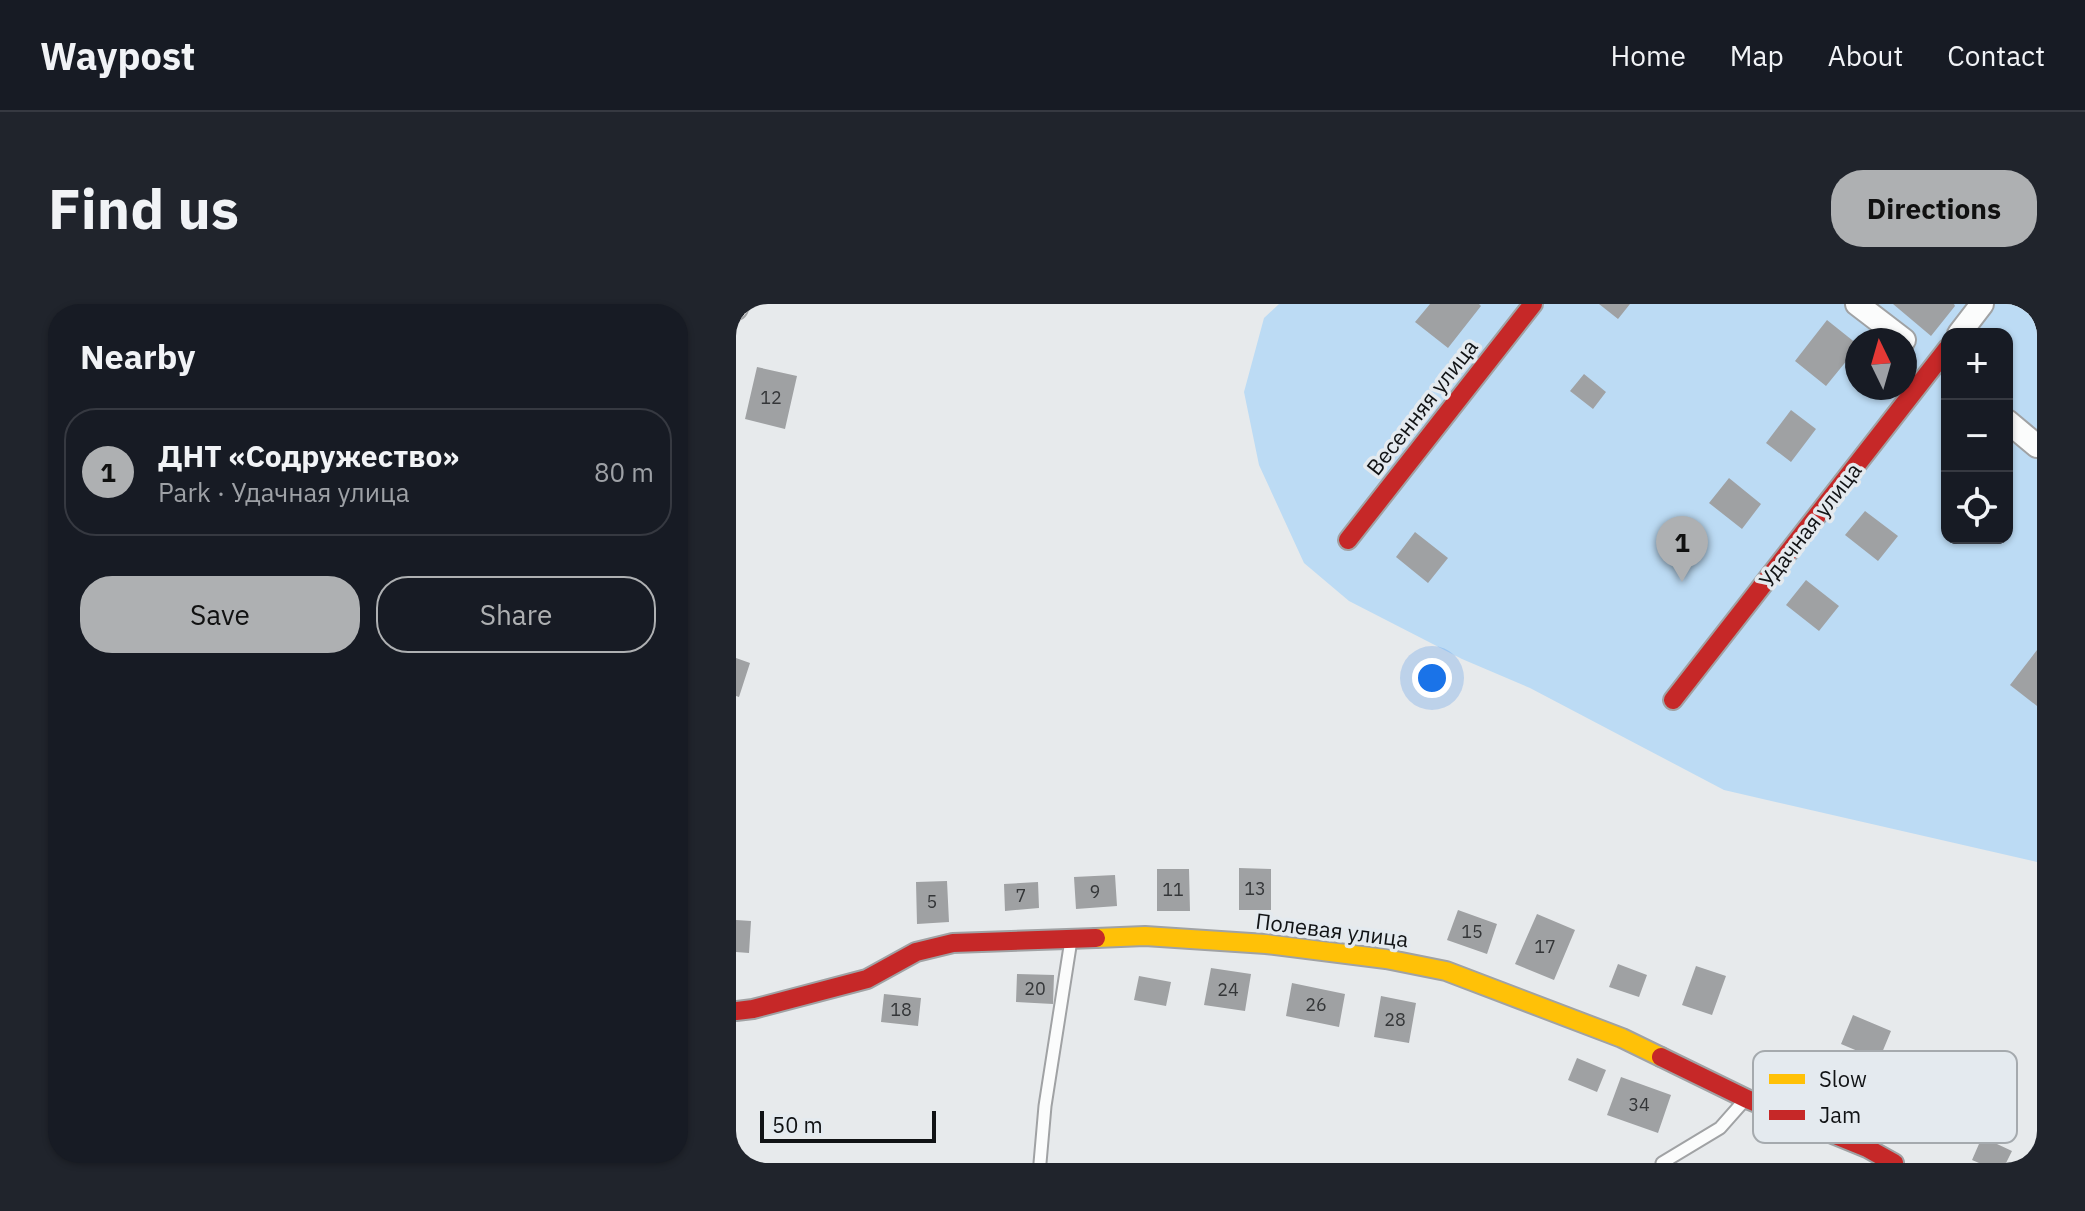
<!DOCTYPE html>
<html lang="en">
<head>
<meta charset="utf-8">
<style>
  :root { --surface:#171b24; --page:#20242c; --text:#f1f3f6; --muted:#9ea1a6; --line:#363941; --accent:#aeb0b2 }
  body { margin:0; font-family:"IBM Plex Sans",sans-serif; background:var(--page); color:var(--text) }
  .controls { position:absolute; right:24px; top:24px; display:grid; overflow:hidden; border-radius:16px; box-shadow:0 2px 6px #0004 }
  .controls button { width:72px; height:72px; display:grid; place-items:center; padding:0; border:0; border-bottom:2px solid var(--line); background:var(--surface); color:var(--text); font:40px sans-serif }
  .compass { position:absolute; left:1109px; top:24px; width:72px; height:72px; border-radius:50%; background:var(--surface); box-shadow:0 2px 6px #0004; rotate:355deg }
  .scale { position:absolute; left:24px; bottom:20px; width:176px; box-sizing:border-box; padding-left:8px; border:4px solid #111315; border-top:0; font-size:22px; line-height:28px; white-space:nowrap; color:#111315; -webkit-text-stroke:6px #e4eaef; paint-order:stroke }
  .you { position:absolute; left:696px; top:374px; width:28px; height:28px; margin:-20px; border:6px solid #fff; border-radius:50%; background:#1a73e8; box-shadow:0 0 0 12px #1a73e833 }
  .badge { display:grid; place-items:center; width:52px; height:52px; border-radius:50%; background:var(--accent); color:#111; font-size:26px; font-weight:700 }
  .pin { position:absolute; translate:-50% -66px; filter:drop-shadow(0 2px 4px #0008) }
  .pin::after { content:''; position:absolute; top:42px; width:28px; height:24px; background:inherit; clip-path:polygon(0 0,100% 0,50% 100%) }
  .list { margin:0; padding:0; list-style:none }
  h2 { display:flex; justify-content:space-between; align-items:center; height:104px; margin:0; padding:0 32px; font-size:34px }
  h2 small { font-size:26px; font-weight:400; color:var(--muted) }
  .list li { display:grid; grid-template-columns:52px 1fr auto; gap:24px; align-items:center; box-sizing:border-box; height:128px; margin:0 16px 16px; padding:0 16px; border:2px solid var(--line); border-radius:32px }
  .list b { display:block; font-size:30px; white-space:nowrap }
  .list p { margin:0; font-size:26px; white-space:nowrap; color:var(--muted) }
  .list em { font-size:26px; font-style:normal; color:var(--muted) }
  .actions { display:flex; gap:16px; padding:24px 32px }
  .actions a { flex:1; padding:18px 0; border:2px solid var(--accent); border-radius:32px; text-align:center; font-size:28px; color:var(--accent) }
  .actions .main { background:var(--accent); color:#111 }
  .icon { flex:none; width:44px; height:44px; fill:none; stroke:currentColor; stroke-width:2; stroke-linecap:round; stroke-linejoin:round }
  .map { position:relative; flex:none; width:1301px; height:859px; overflow:hidden; border-radius:32px }
  header { display:flex; align-items:center; gap:48px; box-sizing:border-box; height:112px; padding:0 40px; background:var(--surface); border-bottom:2px solid var(--line) }
  header strong { font-size:38px }
  nav { display:flex; gap:44px; margin-inline-start:auto; font-size:28px }
  .intro { display:flex; align-items:center; justify-content:space-between; box-sizing:border-box; height:192px; padding:0 48px }
  h1 { margin:0; font-size:56px }
  .button { padding:20px 36px; border-radius:32px; background:var(--accent); color:#111; font-size:28px; font-weight:700 }
  main { display:flex; gap:48px; padding:0 48px }
  aside { flex:1; background:var(--surface); border-radius:32px; box-shadow:0 2px 6px #0004 }
  .map>svg:first-child { display:block }
</style>
</head>
<body>
<header>
<strong>Waypost</strong>
<nav><a>Home</a><a>Map</a><a>About</a><a>Contact</a></nav>
</header>
<div class="intro"><h1>Find us</h1><a class="button">Directions</a></div>
<main>
<aside>
<h2>Nearby<small></small></h2>
<ul class="list">
<li><span class="badge">1</span><div><b>ДНТ «Содружество»</b><p>Park · Удачная улица</p></div><em>80 m</em></li>
</ul>
<div class="actions"><a class="main">Save</a><a>Share</a></div>
</aside>
<div class="map">
<svg width="1301" height="859" viewBox="0 0 1301 859">
  <rect width="100%" height="100%" fill="#e7eaec"/>
  <path fill="#bcdbf4" fill-rule="evenodd" d="M543 0H1301V558L988 486 794 384 726 355 613 297 568 259 523 161 508 88 528 14ZM1211 30H1271V234H1211ZM1121 36H1169V84H1121Z"/>
  <path fill="#9fa1a3" d="M694 0H743L745 2 712 44 679 18Z
    M863 0H894L882 15Z
    M1157 0H1218L1219 2 1195 32Z
    M1091 16 1121 40V44L1090 82 1059 57Z
    M21 63 61 72 49 125 9 115Z
    M848 70 870 88 857 105 834 87Z
    M1055 106 1080 125 1055 158 1030 139Z
    M993 174 1025 200 1006 225 973 199Z
    M1129 207 1162 232 1142 257 1109 231Z
    M679 228 712 254 692 279 660 253Z
    M1070 276 1103 302 1083 327 1050 301Z
    M1301 346V402L1274 381Z
    M0 354 14 359 3 393 0 392Z
    M503 564 535 565V606H503Z
    M421 565H453L454 607H421Z
    M379 571 381 602 340 605 338 573Z
    M211 577 213 618 181 620 180 578Z
    M302 578 303 604 269 607 268 580Z
    M722 606 761 620 751 650 711 636Z
    M801 610 839 626 818 676 779 660Z
    M0 616 15 617 13 649 0 648Z
    M882 660 911 671 903 693 873 683Z
    M960 662 990 672 976 711 946 701Z
    M475 664 515 670 509 707 468 701Z
    M281 670 318 671 317 700 280 698Z
    M403 672 435 678 430 702 398 696Z
    M556 679 609 690 603 723 550 712Z
    M148 690 185 694 182 722 145 718Z
    M645 692 680 699 673 739 638 733Z
    M1117 711 1155 727 1143 756 1105 740Z
    M841 754 870 766 861 788 832 776Z
    M885 773 935 791 922 829 871 811Z
    M1246 833 1276 847 1270 859H1243L1236 856Z"/>
  <g fill="none" stroke-linecap="round" stroke-linejoin="round">
    <g stroke="#a0a2a4" stroke-width="15">
      <path id="lane" d="M304 859 309 802 335 636
        M926 859 984 824 1007 798"/>
    </g>
    <g stroke="#a0a2a4" stroke-width="26">
      <path id="street" d="M1121 0 1168 36
        M0 4V0
        M1223 30 1246 0
        M1271 117 1301 142"/>
    </g>
    <g stroke="#a0a2a4" stroke-width="22">
      <path id="slow" d="M360 634 409 632 530 640 650 655 710 667 886 734 925 753"/>
    </g>
    <g stroke="#a0a2a4" stroke-width="22">
      <path id="jam" d="M612 236 797 0
        M937 396 1211 45
        M0 707 17 705 131 675 180 648 217 639 360 634
        M925 753 1011 795 1131 844 1158 859"/>
    </g>
    <use href="#lane" stroke="#fbfcfc" stroke-width="11"/>
    <use href="#street" stroke="#fbfcfc" stroke-width="22"/>
    <use href="#slow" stroke="#ffc107" stroke-width="18"/>
    <use href="#jam" stroke="#c62828" stroke-width="18"/>
  </g>
  <g text-anchor="middle" stroke-width="7" stroke-linejoin="round" paint-order="stroke">
    <g font-size="18" fill="#343638">
      <text x="35" y="100">12</text>
      <text x="519" y="591">13</text>
      <text x="437" y="592">11</text>
      <text x="359" y="594">9</text>
      <text x="285" y="598">7</text>
      <text x="196" y="604">5</text>
      <text x="736" y="634">15</text>
      <text x="809" y="649">17</text>
      <text x="299" y="691">20</text>
      <text x="492" y="692">24</text>
      <text x="580" y="707">26</text>
      <text x="165" y="712">18</text>
      <text x="659" y="722">28</text>
      <text x="903" y="807">34</text>
    </g>
    <g font-size="22" fill="#111315" stroke="#e4eaef">
      <text transform="translate(686 103) rotate(-52)" y="8">Весенняя улица</text>
      <text transform="translate(1074 221) rotate(-52)" y="8">Удачная улица</text>
      <text transform="translate(596 626) rotate(7)" y="8">Полевая улица</text>
    </g>
  </g>
  <rect x="1017" y="747" width="264" height="92" rx="12" fill="#e4eaef" stroke="#a5aaae" stroke-width="2"/>
  <rect x="1033" y="770" width="36" height="10" fill="#ffc107"/>
  <rect x="1033" y="806" width="36" height="10" fill="#c62828"/>
  <g font-size="22" fill="#111315">
    <text x="1083" y="783">Slow</text>
    <text x="1083" y="819">Jam</text>
  </g>
</svg>
<div class="controls">
<button>+</button>
<button>−</button>
<button><svg class="icon" aria-label="locate" viewBox="0 0 24 24"><circle cx="12" cy="12" r="6"/><path d="M12 2v4M12 18v4M2 12h4M18 12h4"/></svg></button>
</div>
<svg class="compass" viewBox="-18 -18 36 36"><path d="M0-13l5 13h-10z" fill="#e53935"/><path d="M0 13l5-13h-10z" fill="#9ea1a6"/></svg>
<div class="scale">50 m</div>
<div class="you"></div>
<div class="pin badge" style="left:946px;top:278px">1</div>
</div>
</main>
</body>
</html>
